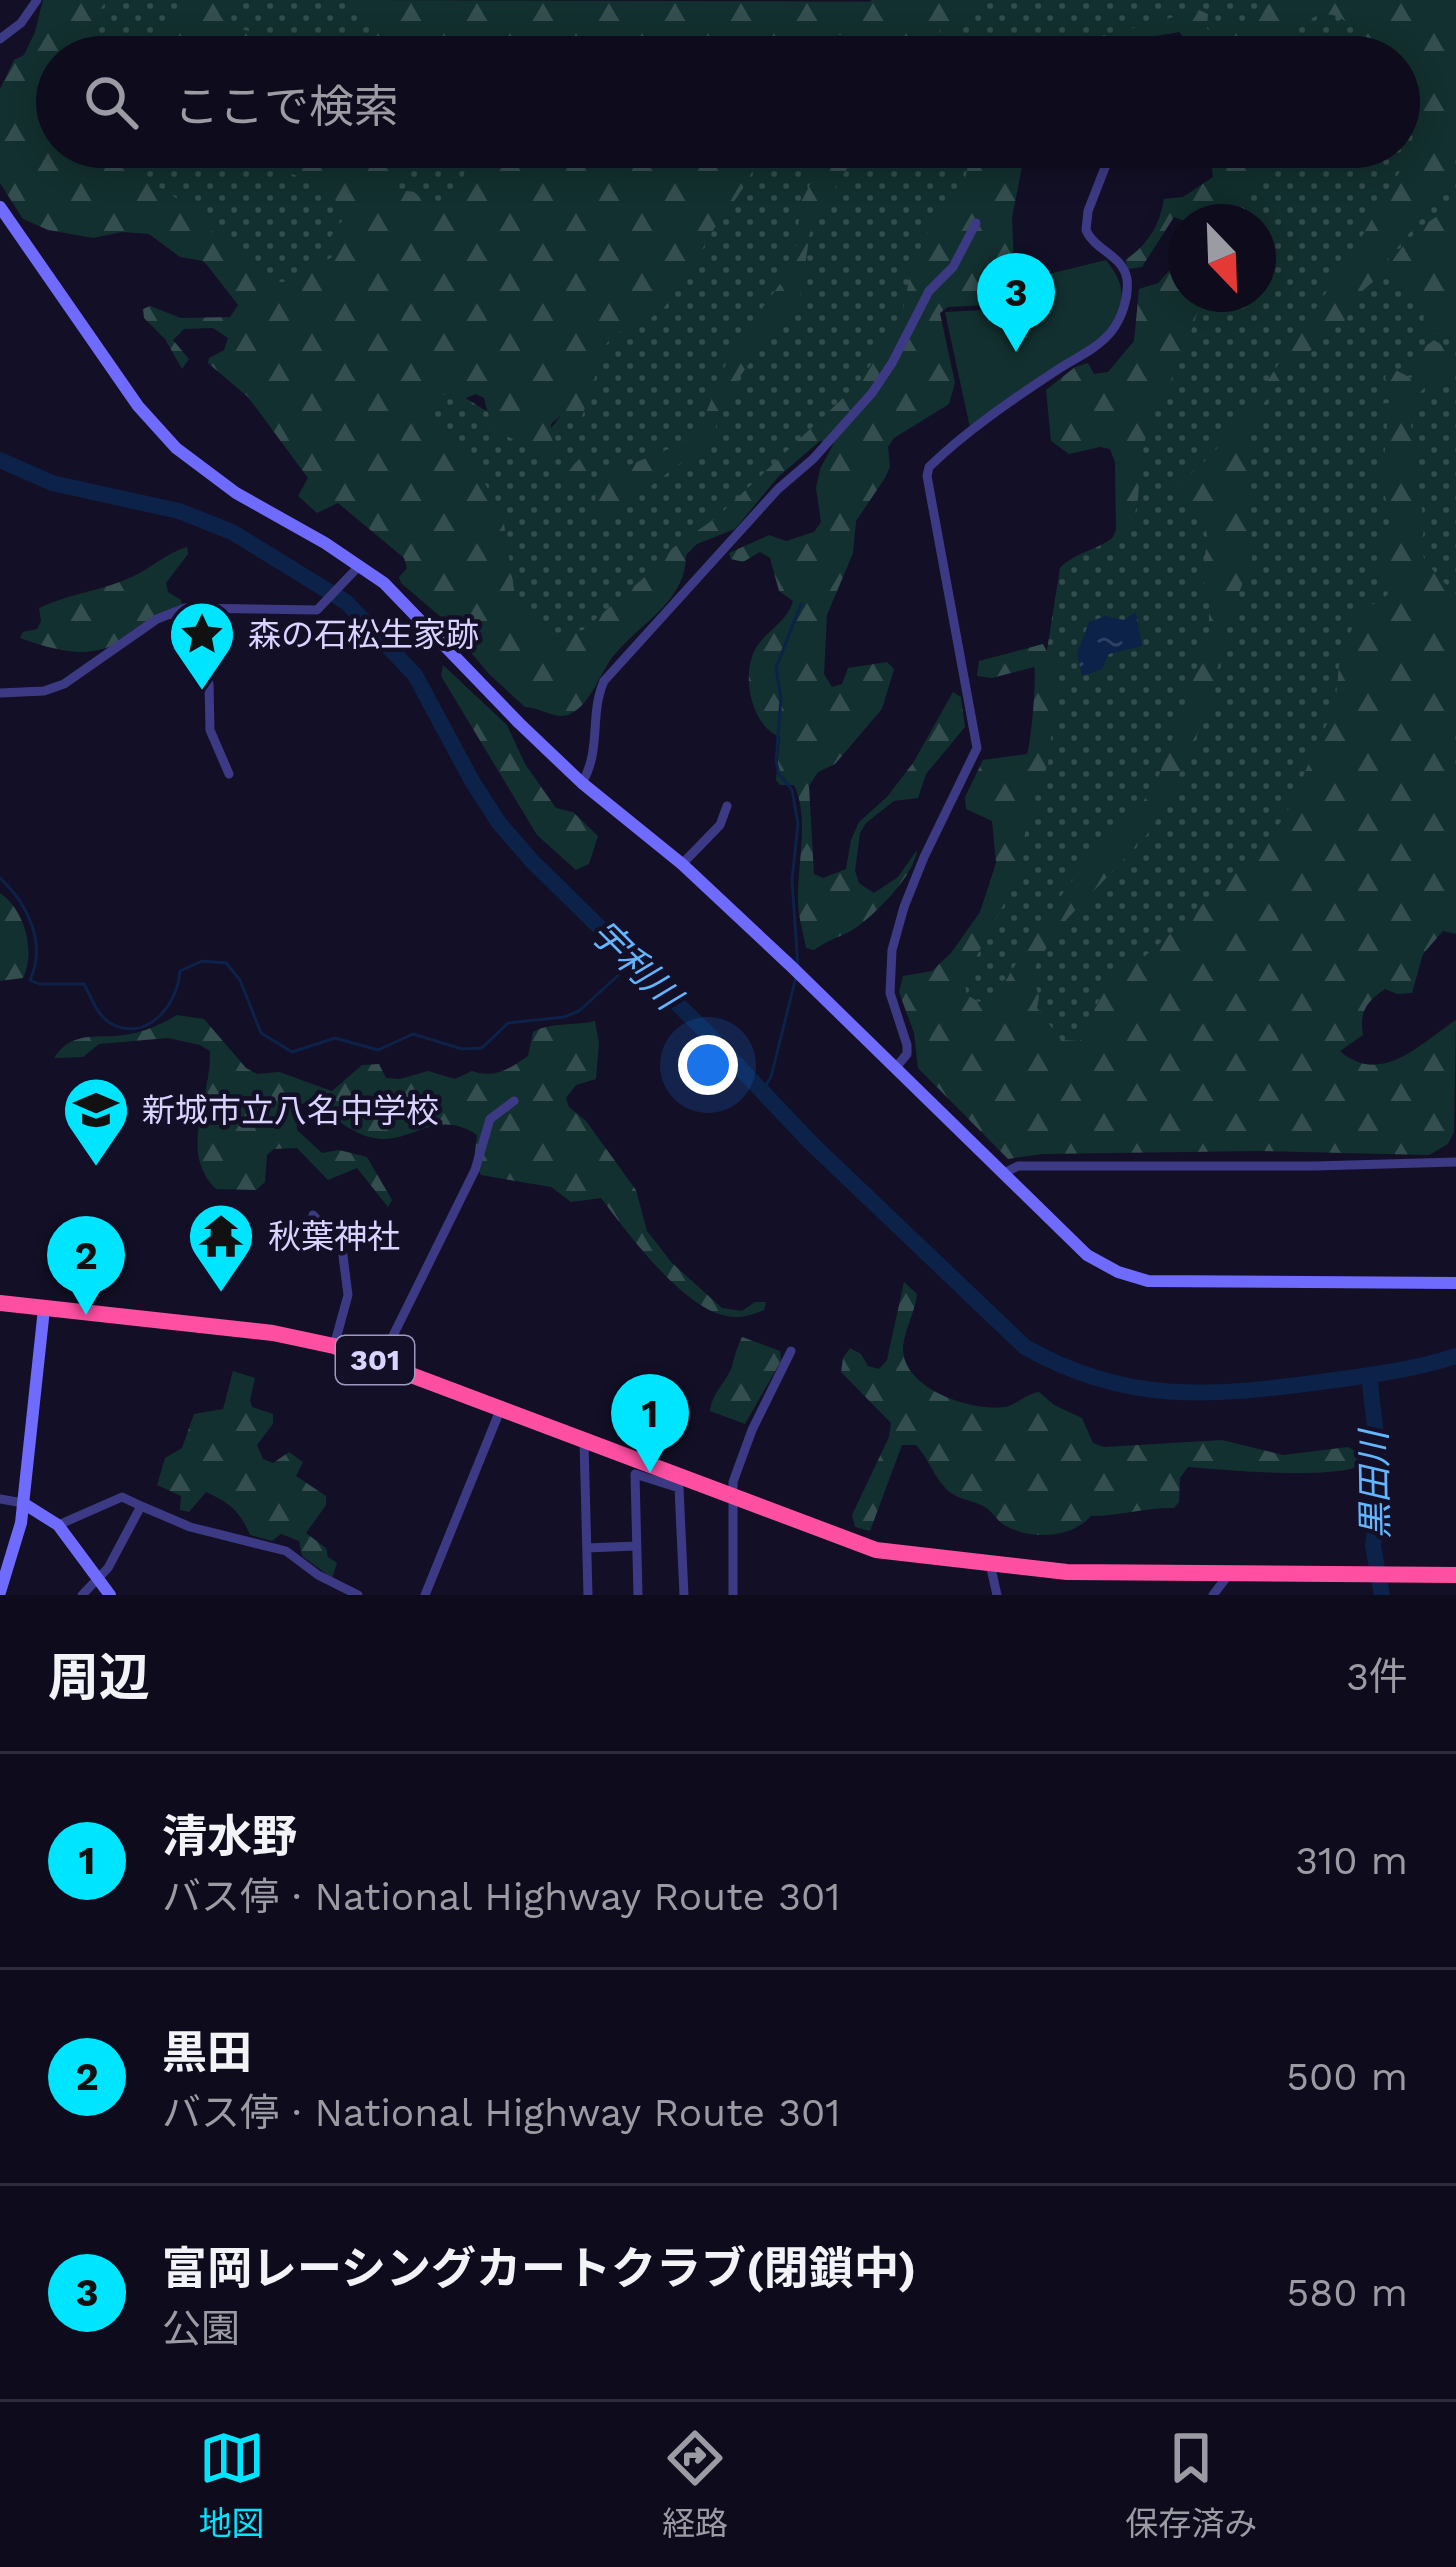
<!DOCTYPE html>
<html lang="ja">
<head>
<meta charset="utf-8">
<style>
  :root { --surface:#0e0b1c; --page:#171425; --text:#f1f3f6; --muted:#9b9ba3; --line:#2e2b3b; --accent:#00e5ff }
  body { margin:0; font-family:"Work Sans","Noto Sans JP",sans-serif; background:var(--page); color:var(--text) }
  .compass { position:absolute; left:1168px; top:204px; width:108px; height:108px; border-radius:50%; background:var(--surface); box-shadow:0 6px 30px #0003; rotate:157deg }
  .you { position:absolute; left:708px; top:1065px; width:42px; height:42px; margin:-30px; border:9px solid #fff; border-radius:50%; background:#1a73e8; box-shadow:0 0 0 18px #1a73e833 }
  .badge { display:grid; place-items:center; width:78px; height:78px; border-radius:50%; background:var(--accent); color:#111; font-size:39px; font-weight:700 }
  .pin { position:absolute; translate:-50% -99px; filter:drop-shadow(0 3px 6px #0008) }
  .pin::after { content:''; position:absolute; top:63px; width:42px; height:36px; background:inherit; clip-path:polygon(0 0,100% 0,50% 100%) }
  .list { margin:0; padding:0; list-style:none }
  h2 { display:flex; justify-content:space-between; align-items:center; height:156px; margin:0; padding:0 48px; font-size:51px }
  h2 small { font-size:39px; font-weight:400; color:var(--muted) }
  .list li { display:grid; grid-template-columns:78px 1fr auto; gap:36px; align-items:center; box-sizing:border-box; height:216px; padding:0 48px; border-top:3px solid var(--line) }
  .list b { display:block; font-size:45px; white-space:nowrap }
  .list p { margin:0; font-size:39px; white-space:nowrap; color:var(--muted) }
  .list em { font-size:39px; font-style:normal; color:var(--muted) }
  .icon { flex:none; width:66px; height:66px; fill:none; stroke:currentColor; stroke-width:2; stroke-linecap:round; stroke-linejoin:round }
  .map { position:relative; flex:none; width:1456px; height:1595px; overflow:hidden }
  .search { position:absolute; background:var(--surface); box-shadow:0 6px 30px #0003; left:36px; right:36px; top:36px; height:132px; display:flex; align-items:center; gap:30px; box-sizing:border-box; padding:0 42px; border-radius:66px; color:var(--muted); font-size:45px }
  .sheet { height:804px; background:var(--surface) }
  nav { display:flex; justify-content:space-around; align-items:center; box-sizing:border-box; height:168px; border-top:3px solid var(--line); background:var(--surface); font-size:33px; color:var(--muted) }
  nav a { display:grid; justify-items:center; gap:6px }
  nav .on { color:var(--accent) }
  .map>svg:first-child { display:block }
</style>
</head>
<body>
<div class="map">
<svg width="1456" height="1595" viewBox="0 0 1456 1595">
  <defs>
    <pattern id="grass-dots" width="8" height="8" patternUnits="userSpaceOnUse" patternTransform="scale(3)"><rect width="8" height="8" fill="#12302f"/><path d="M2 2h.1M6 6h.1" fill="none" stroke="#344d4e" stroke-width="1.8" stroke-linecap="round"/></pattern>
    <pattern id="forest-firs" width="22" height="20" patternUnits="userSpaceOnUse" patternTransform="scale(3)"><rect width="22" height="20" fill="#12302f"/><path d="M5 1l3.5 6h-7zM16 11l3.5 6h-7z" fill="#344d4e"/></pattern>
    <pattern id="water-ripples" width="26" height="14" patternUnits="userSpaceOnUse" patternTransform="scale(3)"><rect width="26" height="14" fill="#0c2248"/><path d="M2 4q2-2 4 0t4 0M15 11q2-2 4 0t4 0" fill="none" stroke="#2f4163"/></pattern>
  </defs>
  <rect width="100%" height="100%" fill="#130f26"/>
  <path fill="url(#grass-dots)" d="M48 0H372L419 57H57V147H477L459 203 246 305C212 267 189 243 139 228L0 97 25 57Z
    M872 0H1456V822L1309 806 1092 1044 1057 1049 957 993 1021 813 1060 568C1077 550 1103 550 1117 533L1186 294H1258V222H1203L1235 147H1399V57H1204L1186 26 1029 57H771Z
    M745 147H982L975 186 863 386 588 635 554 642 516 615 425 426 423 390 456 392 539 444 575 397 594 333Z"/>
  <path fill="url(#forest-firs)" d="M43 0H107L95 17 91 44 79 57H57V147H82L168 192 195 212 210 231 231 245 262 277 275 283 295 280 332 257C324 242 332 234 342 221 330 161 297 188 262 161 256 157 253 151 248 147H390L403 162 405 176 398 184 401 190 414 192 428 204 443 205 460 187 467 165 455 147H760C753 186 725 208 706 242 697 260 689 272 676 288 670 295 669 303 662 310 645 325 621 324 607 343 599 354 600 365 595 377 593 383 588 387 586 393 584 404 587 409 580 419L560 416 551 424 554 461 562 471H569C579 458 582 453 599 460L604 471 612 472 681 444 701 425 732 349 783 280 796 245 801 202 818 169 822 147H854L850 163 810 232 800 299 782 323 760 339 751 361 721 403 714 437 621 509 603 516 596 513C593 497 599 486 597 470L592 468 569 481C553 474 548 457 534 449 505 434 492 437 484 398L476 394 455 402 442 393 432 394V412L473 461 503 517 516 602 530 620 556 633 583 630 646 576 670 550 717 517 859 383 902 315 912 266 930 228 965 182 971 147H1026L1012 218 1015 285 989 305 948 307 940 313 955 383 949 404 894 438 888 447 890 467 885 478 856 521 853 553 827 615 824 674 832 687 842 684 848 668 887 662 894 669 882 709 835 764 818 772 809 786 814 874 823 878 846 869 851 840 859 822 887 797 913 763 953 692 961 697 965 727 926 774 918 798 894 801 866 823 860 833 855 871 859 883 874 893 898 877 917 850C915 875 871 920 849 932 836 938 825 942 814 950L806 948C803 932 798 916 798 900 797 864 810 818 794 785H780L776 780 780 737C753 727 742 681 753 654 761 633 786 625 793 601L779 591 770 558 760 552 743 562 731 559 729 553 769 535 786 541 814 532 821 522 816 488 820 469 834 443 820 441 778 477 735 529 697 544 686 555C686 572 680 586 670 599 654 619 632 634 615 654 600 671 592 704 570 714 556 721 540 707 525 707L489 674 442 618 401 583 399 577 407 568 404 558 338 503 317 513 298 496 308 478 248 397 208 363 209 358 224 350 228 338 213 328 184 329 173 340 189 359 182 369 165 339 144 318 143 309 150 306 181 318 230 317 238 305 204 261 180 257 149 234 122 232 93 238 48 230 23 219 0 183V89L14 60 24 55 35 32Z
    M182 0H230L228 17 235 28 249 31 252 37 248 48 235 47 232 50 235 57H194L189 40 171 35 168 25Z
    M358 0 951 2 990 0 967 18 949 57H875L937 47 944 36 938 28 912 42 830 34 784 57H384Z
    M1275 0H1456V144L1451 147V183L1388 259 1374 281 1362 291 1346 319 1291 368 1264 403 1249 435 1252 559 1230 616 1207 712 1162 812 1146 836 1067 919 1038 960 1033 976 1039 997 1037 1008 1061 1040 1080 1041 1104 989 1119 971 1145 956 1191 916 1264 844 1285 816 1335 706 1340 657 1361 607 1378 603 1388 594 1377 563V542L1390 533 1398 520C1372 491 1387 458 1387 424L1379 415 1381 404 1393 402 1395 395 1385 378 1390 367 1411 378 1417 370 1410 364 1419 351 1434 340 1453 352 1451 370 1422 390 1410 411 1416 480 1425 525 1420 549 1427 564 1456 595V723L1447 761 1456 785V934L1443 931 1423 954 1412 993 1397 994 1385 989C1366 1002 1359 1012 1363 1035L1340 1051C1381 1087 1421 1043 1456 1020L1454 1132 1448 1144 1429 1155 1259 1151 1042 1154 1008 1159 918 1068 914 1033 899 992 903 976 932 971 951 953 980 912 996 863 992 821 966 809 965 797 983 760 1027 754C1031 744 1037 676 1034 667L992 678 977 676 979 661 1043 644 1054 665 1055 705 1048 764 1030 810 1015 882 964 981 967 995 979 1002 999 992 1036 930 1100 843 1130 819 1156 784 1209 635V593L1200 575 1208 542 1204 516 1176 498 1177 487 1214 452 1248 410 1351 255 1410 154 1414 128 1399 98 1402 89 1399 86V57H1373C1343 0 1309 0 1281 57H1194L1191 46 1179 32 1089 48 1085 57H1006L1038 37 1075 40 1115 33 1199 10 1208 14 1207 29 1215 33 1246 20Z
    M1209 147H1270L1235 222H1187L1174 217 1142 267 1128 269 1125 260C1147 246 1160 225 1164 199L1183 197 1213 177Z
    M1456 208V336L1423 333 1424 308 1408 301 1401 281 1383 277C1398 248 1424 218 1456 208Z
    M1186 252V294H1204C1197 312 1192 330 1185 348 1174 378 1156 406 1146 437 1131 479 1151 504 1117 544L1109 546 1116 530 1115 462 1110 449 1100 447 1069 454 1051 441 1046 390 1075 367 1088 363 1094 374 1108 372 1134 341 1139 289 1158 283Z
    M187 547 188 554 166 583 168 592 181 600 182 605C111 646 103 668 20 638L23 632 37 629 41 621 39 608C70 593 103 591 134 576 152 567 167 553 187 547Z
    M443 665 507 725 525 764 556 808 573 812 598 836 589 864 576 870 537 835 441 676Z
    M0 893C25 910 36 952 23 978L0 981Z
    M177 1015 204 1019 246 1068 257 1074 279 1072 332 1091 362 1065 379 1064 386 1078 400 1079 428 1071 455 1079 472 1071C495 1079 509 1069 528 1056L533 1032C550 1022 574 1026 595 1021L599 1043 596 1079 576 1085 566 1098 569 1107 586 1121 636 1190 647 1231 672 1263 722 1308 742 1311 755 1302H766L764 1310C751 1315 741 1319 727 1316 683 1309 627 1232 601 1198L571 1202 551 1187 481 1175 474 1160 477 1135C438 1109 416 1140 382 1139 355 1138 333 1116 313 1102L296 1105 297 1130 322 1153 339 1150 367 1157 392 1200 388 1207 357 1168 328 1180 297 1148 274 1149 267 1155 265 1182 256 1190 216 1189C177 1151 212 1097 210 1051L200 1045 168 1038 99 1044 83 1057 54 1058C69 1034 90 1037 113 1036 135 1036 159 1026 177 1015Z
    M904 1282 917 1294C915 1313 904 1331 903 1348 902 1389 972 1412 1005 1407 1016 1405 1026 1394 1039 1392L1054 1405 1082 1418 1093 1443 1104 1447 1222 1440 1283 1455 1348 1447 1361 1454 1362 1465C1333 1480 1225 1470 1188 1467L1180 1478 1179 1502 1174 1508C1149 1507 1119 1516 1091 1516 1071 1539 1030 1540 1004 1525 996 1520 991 1509 983 1506 967 1498 954 1500 942 1484 932 1472 928 1458 916 1445H902L870 1531 855 1527 852 1515 889 1437 891 1423 841 1372 843 1358 850 1348 861 1354 868 1366 879 1369 887 1360Z
    M742 1337 780 1351 781 1361 745 1424 710 1411C712 1392 727 1382 732 1366 735 1355 737 1347 742 1337Z
    M233 1371 255 1378 250 1400 252 1407 273 1414V1424L257 1445 263 1459 273 1463 289 1452 303 1462 296 1476 326 1496V1505L306 1533 326 1548 328 1557 337 1563 332 1578 302 1556 299 1541 281 1534 272 1541 250 1535C240 1511 230 1503 206 1492L189 1512 180 1510 181 1496 157 1485 165 1458 182 1448 194 1414 223 1409Z"/>
  <path fill="#12302f" d="M1106 260C1132 292 1124 314 1097 342L970 428 945 312 981 310 997 305 1020 281Z"/>
  <path fill="url(#water-ripples)" d="M1136 612 1142 646 1109 654 1102 669 1082 676 1077 653 1089 622 1105 616 1124 620Z"/>
  <g fill="none" stroke-linecap="round" stroke-linejoin="round">
    <path stroke="#0c2248" stroke-width="3" d="M0 878C28 904 47 944 30 980L39 984H84C92 998 96 1014 110 1023 147 1044 178 1004 180 971L202 961 226 963 240 980 261 1033 292 1052 335 1038 378 1050 413 1034 462 1049 482 1048 508 1023 564 1017 579 1011 634 961
      M798 967 792 880 798 824 792 790 779 774 776 761 781 698 776 668 801 604
      M763 1090 771 1077 796 977"/>
    <path stroke="#0c2248" stroke-width="16" d="M0 460 52 483 179 511 232 532 346 602 415 675 472 781 499 823 532 861 704 1030 811 1143 1025 1347C1125 1404 1210 1397 1320 1382 1366 1376 1412 1370 1456 1356
      M1369 1375 1381 1479 1373 1546 1382 1595"/>
    <path stroke="#3d3a85" stroke-width="9" d="M0 39 21 23 37 0
      M174 612 209 684 210 730 229 774
      M0 693 44 691 64 684 157 619 185 608 317 610 360 565
      M582 783C602 749 589 715 604 681L778 489 813 459 872 393 892 363 929 291 953 267 976 223
      M682 864 720 825 727 806
      M897 1066 907 1054V1045L890 993 892 950 904 907 924 857 977 748 927 476 929 467C966 431 1013 399 1057 370 1075 358 1097 349 1111 332 1122 318 1129 297 1127 279 1123 255 1095 251 1086 230L1088 211 1113 147
      M1004 1173 1018 1166H1315L1456 1162
      M313 1215 342 1248 348 1295 334 1346
      M380 1362 475 1170 490 1119 514 1101
      M584 1442 588 1595
      M0 1499 23 1503
      M58 1525 122 1497 141 1506
      M587 1548 636 1546
      M990 1564 997 1595
      M82 1595 108 1568 141 1506 190 1527 286 1551 318 1575 358 1595
      M425 1595 501 1408
      M638 1595 635 1474 679 1488 684 1595
      M733 1595V1482L752 1430 791 1351
      M1213 1595 1229 1574"/>
    <path stroke="#6f6bff" stroke-width="12" d="M0 207 138 406 176 448 236 493 325 543 384 583 519 723 582 783 682 864 792 967 1087 1255 1118 1272 1148 1281 1456 1283
      M23 1503 58 1525 110 1595
      M0 1592 21 1523 44 1309"/>
    <path stroke="#ff4fa3" stroke-width="16" d="M0 1303 273 1333 334 1346 876 1550 1067 1572 1456 1575"/>
  </g>
  <defs>
    <g id="sight-pin" transform="scale(3.45)"><path d="M0 17L-7.5 6A9.5 9.5 0 1 1 7.5 6Z" fill="#00e5ff" stroke="#130f26"/><path d="M0-6L1.8-2.2L6-1.7L2.9 1.2L3.7 5.4L0 3.3L-3.7 5.4L-2.9 1.2L-6-1.7L-1.8-2.2Z" fill="#111"/></g>
    <g id="school-pin" transform="scale(3.45)"><path d="M0 17L-7.5 6A9.5 9.5 0 1 1 7.5 6Z" fill="#00e5ff" stroke="#130f26"/><path d="M0-5L7-2L0 1L-7-2ZM-4 1L0 2.5L4 1V4Q0 6-4 4Z" fill="#111"/></g>
    <g id="temple-pin" transform="scale(3.45)"><path d="M0 17L-7.5 6A9.5 9.5 0 1 1 7.5 6Z" fill="#00e5ff" stroke="#130f26"/><path d="M0-6L5-2H3V0L6.5 2.5H4V6H1.5V3h-3V6H-4V2.5H-6.5L-3 0V-2H-5Z" fill="#111"/></g>
  </defs>
  <g fill-rule="evenodd">
    <use href="#sight-pin" x="202" y="634"/>
    <use href="#school-pin" x="96" y="1110"/>
    <use href="#temple-pin" x="221" y="1236"/>
  </g>
  <g text-anchor="middle" stroke-width="9" stroke-linejoin="round" paint-order="stroke">
    <rect fill="#130f26" stroke="#9e99be" stroke-width="3" x="336" y="1336" width="78" height="48" rx="9"/>
    <g font-size="30" font-weight="bold" fill="#d9d4ff">
      <text x="375" y="1370">301</text>
    </g>
    <g font-size="33" fill="#d9d4ff" stroke="#130f26" text-anchor="start">
      <text x="248" y="646">森の石松生家跡</text>
      <text x="142" y="1122">新城市立八名中学校</text>
      <text x="268" y="1248">秋葉神社</text>
    </g>
    <g font-size="36" font-style="italic" fill="#62b6ff" stroke="#130f26">
      <text transform="translate(636 964) rotate(45)" y="13">宇利川</text>
      <text transform="translate(1374 1485) rotate(-91)" y="13">黒田川</text>
    </g>
  </g>
</svg>
<svg class="compass" viewBox="-18 -18 36 36"><path d="M0-13l5 13h-10z" fill="#e53935"/><path d="M0 13l5-13h-10z" fill="#9b9ba3"/></svg>
<div class="you"></div>
<div class="pin badge" style="left:650px;top:1473px">1</div>
<div class="pin badge" style="left:86px;top:1315px">2</div>
<div class="pin badge" style="left:1016px;top:352px">3</div>
<div class="search"><svg class="icon" aria-label="search" viewBox="0 0 24 24"><circle cx="10" cy="10" r="6"/><path d="M15 15l6 6"/></svg>ここで検索</div>
</div>
<section class="sheet">
<h2>周辺<small>3件</small></h2>
<ul class="list">
<li><span class="badge">1</span><div><b>清水野</b><p>バス停 · National Highway Route 301</p></div><em>310 m</em></li>
<li><span class="badge">2</span><div><b>黒田</b><p>バス停 · National Highway Route 301</p></div><em>500 m</em></li>
<li><span class="badge">3</span><div><b>富岡レーシングカートクラブ(閉鎖中)</b><p>公園</p></div><em>580 m</em></li>
</ul>
</section>
<nav>
<a class="on"><svg class="icon" aria-label="map" viewBox="0 0 24 24"><path d="M3 6l6-2 6 2 6-2v14l-6 2-6-2-6 2zM9 4v14M15 6v14"/></svg>地図</a>
<a><svg class="icon" aria-label="directions" viewBox="0 0 24 24"><path d="M12 3l9 9-9 9-9-9zM9 14v-3h6M13 9l2 2-2 2"/></svg>経路</a>
<a><svg class="icon" aria-label="saved" viewBox="0 0 24 24"><path d="M7 4h10v16l-5-4-5 4z"/></svg>保存済み</a>
</nav>
</body>
</html>
